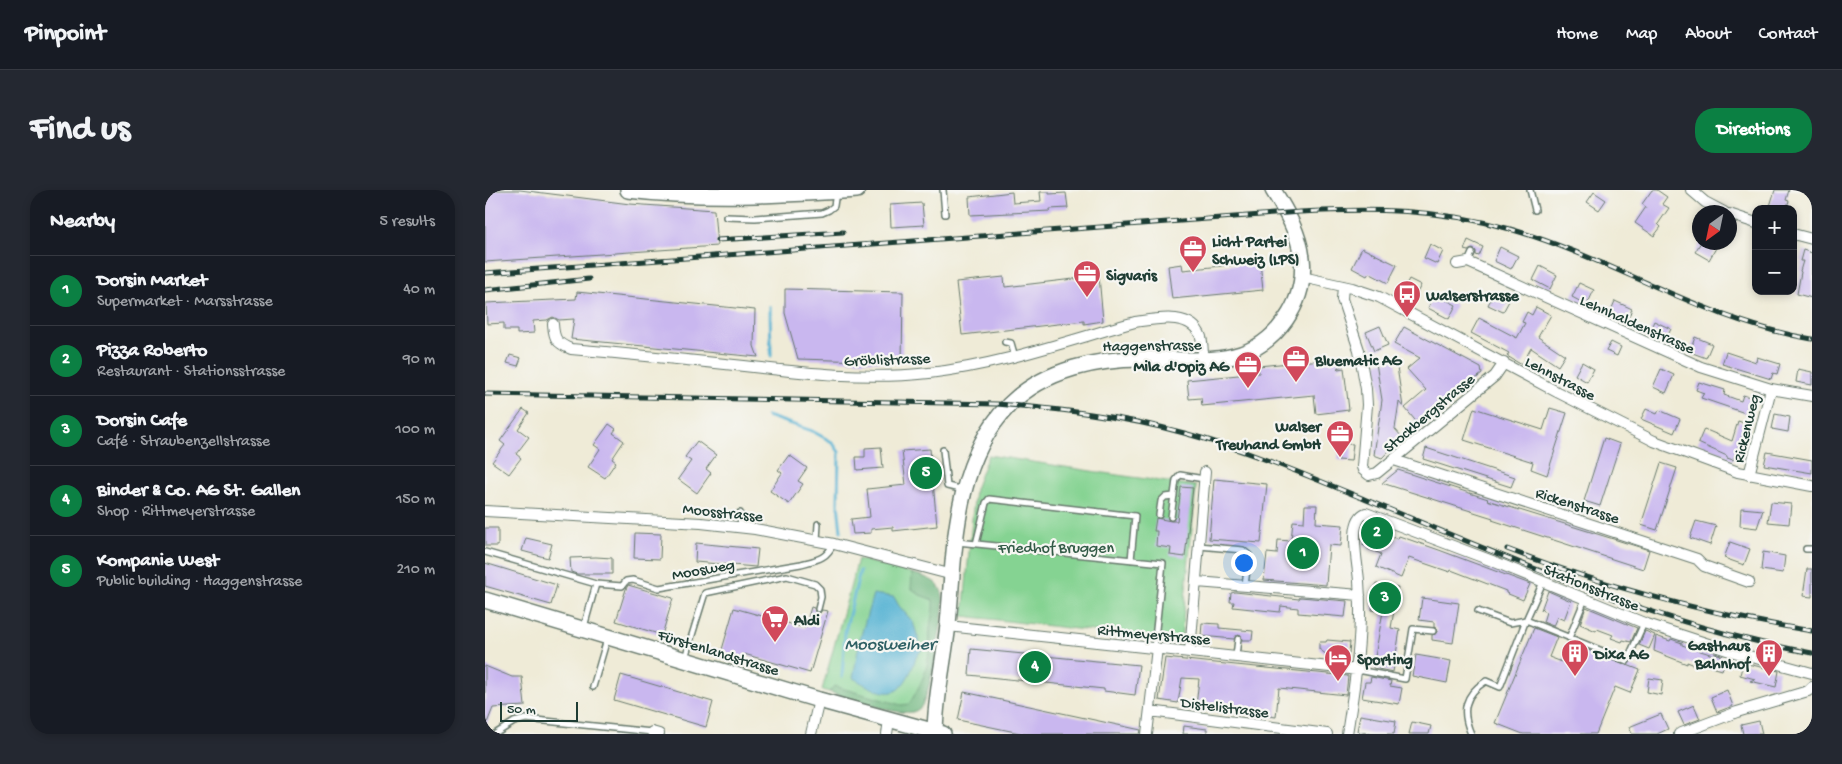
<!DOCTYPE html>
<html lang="en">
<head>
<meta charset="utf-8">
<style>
  :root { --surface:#171b24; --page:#242831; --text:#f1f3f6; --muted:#9ea1a6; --line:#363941; --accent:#0b8043 }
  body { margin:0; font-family:"Gochi Hand",sans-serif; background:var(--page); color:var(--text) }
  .controls { position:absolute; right:15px; top:15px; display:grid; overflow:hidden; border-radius:10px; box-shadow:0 2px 8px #0003 }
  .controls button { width:45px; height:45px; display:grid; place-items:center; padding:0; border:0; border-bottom:1px solid var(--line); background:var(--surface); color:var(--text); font:25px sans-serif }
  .compass { position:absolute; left:1207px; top:15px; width:45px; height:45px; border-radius:50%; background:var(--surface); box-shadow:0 2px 8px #0003; rotate:213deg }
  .scale { position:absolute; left:15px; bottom:12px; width:78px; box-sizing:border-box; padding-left:5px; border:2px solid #1f3d34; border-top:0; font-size:14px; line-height:18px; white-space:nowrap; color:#1f3d34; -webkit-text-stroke:4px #f6f6f2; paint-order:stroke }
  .you { position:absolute; left:758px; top:372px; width:18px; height:18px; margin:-12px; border:4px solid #fff; border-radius:50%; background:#1a73e8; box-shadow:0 0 0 8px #1a73e833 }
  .badge { display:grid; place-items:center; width:32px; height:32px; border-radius:50%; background:var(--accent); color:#fff; font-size:16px; font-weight:700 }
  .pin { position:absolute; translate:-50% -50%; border:2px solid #fff; box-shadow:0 1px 5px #0006 }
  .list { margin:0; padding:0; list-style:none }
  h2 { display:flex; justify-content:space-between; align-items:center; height:65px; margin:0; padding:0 20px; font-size:21px }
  h2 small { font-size:16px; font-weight:400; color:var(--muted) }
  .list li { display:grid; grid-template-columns:32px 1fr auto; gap:15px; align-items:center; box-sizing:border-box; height:70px; padding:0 20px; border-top:1px solid var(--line) }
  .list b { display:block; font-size:19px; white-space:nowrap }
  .list p { margin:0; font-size:16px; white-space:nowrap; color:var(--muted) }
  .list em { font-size:16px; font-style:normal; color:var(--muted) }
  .map { position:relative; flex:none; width:1327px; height:544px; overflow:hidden; border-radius:20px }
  header { display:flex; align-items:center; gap:30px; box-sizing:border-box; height:70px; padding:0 25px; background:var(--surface); border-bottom:1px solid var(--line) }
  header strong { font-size:24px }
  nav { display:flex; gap:28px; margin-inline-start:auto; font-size:18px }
  .intro { display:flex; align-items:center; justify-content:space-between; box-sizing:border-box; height:120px; padding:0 30px }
  h1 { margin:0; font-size:35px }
  .button { padding:12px 22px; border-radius:20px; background:var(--accent); color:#fff; font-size:18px; font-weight:700 }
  main { display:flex; gap:30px; padding:0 30px }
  aside { flex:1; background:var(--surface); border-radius:20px; box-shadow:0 2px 8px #0003 }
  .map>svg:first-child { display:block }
</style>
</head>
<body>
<header>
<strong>Pinpoint</strong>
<nav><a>Home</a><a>Map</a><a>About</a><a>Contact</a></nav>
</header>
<div class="intro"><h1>Find us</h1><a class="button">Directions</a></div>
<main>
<aside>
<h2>Nearby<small>5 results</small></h2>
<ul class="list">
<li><span class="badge">1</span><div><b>Dorsin Market</b><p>Supermarket · Marsstrasse</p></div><em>40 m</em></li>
<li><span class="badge">2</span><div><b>Pizza Roberto</b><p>Restaurant · Stationsstrasse</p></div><em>90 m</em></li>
<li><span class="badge">3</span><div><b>Dorsin Cafe</b><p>Café · Straubenzellstrasse</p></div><em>100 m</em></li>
<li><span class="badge">4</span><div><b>Binder &amp; Co. AG St. Gallen</b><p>Shop · Rittmeyerstrasse</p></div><em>150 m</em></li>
<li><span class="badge">5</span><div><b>Kompanie West</b><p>Public building · Haggenstrasse</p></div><em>210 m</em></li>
</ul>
</aside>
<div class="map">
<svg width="1327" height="544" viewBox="0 0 1327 544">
  <rect width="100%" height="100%" fill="#f6f6f2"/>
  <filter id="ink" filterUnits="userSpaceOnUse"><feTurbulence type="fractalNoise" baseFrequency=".02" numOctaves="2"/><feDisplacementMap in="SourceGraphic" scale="10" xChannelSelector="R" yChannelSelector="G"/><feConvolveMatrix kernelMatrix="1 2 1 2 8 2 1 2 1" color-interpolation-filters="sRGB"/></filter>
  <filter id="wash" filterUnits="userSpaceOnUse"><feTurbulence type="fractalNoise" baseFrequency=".0096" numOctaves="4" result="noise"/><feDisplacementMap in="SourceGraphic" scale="20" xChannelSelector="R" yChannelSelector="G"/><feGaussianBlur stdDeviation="1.12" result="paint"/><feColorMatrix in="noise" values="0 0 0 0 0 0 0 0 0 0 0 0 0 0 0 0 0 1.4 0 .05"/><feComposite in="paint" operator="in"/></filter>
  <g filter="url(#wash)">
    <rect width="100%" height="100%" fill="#efebd7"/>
    <path fill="#85d392" stroke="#528863" d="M503 265 625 284 711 296 696 451 478 426 490 299Z
      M373 369 438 386 453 395C453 413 454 431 453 449 453 462 444 506 436 516 434 519 430 522 427 522 410 526 356 505 337 500Z"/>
    <path fill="#6cb57c" stroke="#467958" d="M427 383C435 386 450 389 454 397 456 399 458 404 458 407 461 421 444 506 436 517 435 518 431 521 430 521 416 528 361 507 344 502L349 496 416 515 424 514C434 498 443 481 444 462 445 454 444 446 445 438 446 428 449 420 448 410L435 405 426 398Z"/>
    <path fill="#55b2d3" stroke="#3a7884" d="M388 404 409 407 414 416 428 432 437 460C428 469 431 471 426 481 423 487 418 496 412 500 400 508 379 494 368 488L375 449Z"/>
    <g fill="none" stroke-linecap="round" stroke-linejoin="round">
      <path stroke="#55b2d3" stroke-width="3" d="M285 117 286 166
        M282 226 327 241 347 252 354 262 353 314 356 341
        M357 487 360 442 375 381"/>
    </g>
    <g id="blocks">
      <path fill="#c9b7ef" d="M0 0H35L145 14 229 20 232 56 0 72Z
        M1167 0H1172L1182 7 1177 14 1184 18 1173 34 1176 37 1169 46 1150 33 1161 17 1157 14Z
        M1290 0H1304L1301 10 1304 11 1301 19 1285 16Z
        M527 2 528 13 556 11 555 2H564V4L581 3 583 18 565 19V21L485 25 484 7Z
        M1109 2 1121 10 1114 20 1102 12Z
        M437 13 439 35 406 37 405 15Z
        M983 50 998 57 994 66 991 65V61L988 59 983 61 979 60Z
        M1216 52H1231L1229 56 1231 58 1224 70 1210 62Z
        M945 54 958 61 952 74 939 68Z
        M1015 57 1033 66 1026 79 1009 71Z
        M877 58 912 75 903 93 884 83 882 86 867 78Z
        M1318 60 1327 63V108L1312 104 1316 82 1315 81 1318 71H1315Z
        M775 72 778 100 687 109 683 76 697 74 698 80Z
        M1055 76 1072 85 1065 99 1048 90Z
        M614 86 618 131 599 134V131L477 145 471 92 519 87 520 97Z
        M924 89 936 95 929 109 917 102Z
        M1094 93 1109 100 1102 115 1087 107Z
        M300 99 418 102 417 172 313 169 300 123Z
        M92 102 270 120 269 156 273 167 86 149 89 129 74 130 68 127 62 130 48 131 49 143 32 144V140H19V133L2 134 1 113 91 109Z
        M1009 103 1024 111 1018 122 1003 115Z
        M950 104 971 115 964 129 943 118Z
        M1130 111 1147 119 1141 133 1124 125Z
        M1051 117 1066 125 1053 147 1080 165 1073 176 1046 158 1037 175 1022 166 1024 163 986 143 994 128 1032 148 1040 133 1037 132 1042 122 1047 125Z
        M1169 131 1186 139 1181 149 1164 142Z
        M895 136 903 155 889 161 881 142Z
        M919 137 996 178 997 184 970 204V205L934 235 920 218 941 200 922 179 935 168 909 154Z
        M1210 147 1227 154 1221 168 1205 162Z
        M1126 152 1136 157 1132 166 1121 161Z
        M1241 162 1271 172 1272 167 1295 174 1292 184 1288 183 1286 189 1237 174Z
        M25 165 36 168 33 176 22 173Z
        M858 168 859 175 852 178 853 179 859 178 864 220 831 224 829 205 717 216 716 208 704 209 702 190 774 183 773 176Z
        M911 170 918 217 914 212 910 239 917 247 897 268 889 265 897 210 891 173Z
        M1097 172 1109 179 1102 192 1090 185Z
        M1176 179 1189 185 1181 203 1168 197Z
        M1313 179 1327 182V195L1311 192Z
        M1214 192 1240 200 1239 205 1256 211 1258 205 1268 208 1263 224 1216 208 1219 203 1211 200Z
        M989 218 1058 240 1065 218 1082 223 1062 285 1046 279 1048 272 979 250Z
        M38 219 44 223 33 239 44 247 31 264 36 268 24 284 7 272 20 255 15 251Z
        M1161 219 1172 224 1174 220 1195 229 1189 243 1156 229Z
        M1290 224 1305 227 1303 242 1287 239Z
        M1253 231 1262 234 1248 270 1242 268V266L1213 253 1219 239 1247 251Z
        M124 234 131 239 128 243 139 251 127 269 131 272 120 288 103 277 115 259 109 255Z
        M1119 248 1135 254 1115 316 1099 311Z
        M212 251 231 265 221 279 226 283 212 303 193 289 206 271 200 267Z
        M855 253 868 254 866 271 853 270Z
        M396 257 398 278 372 280 371 267H380V258Z
        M941 258 1030 287 1026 297 938 269Z
        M445 259 452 336 408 341V337L386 339V343L368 344 366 329 385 327 382 299 421 295 417 261Z
        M1282 262 1327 270V283L1279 275Z
        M304 265 322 278 313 291 318 294 304 314 285 301 297 283 293 280Z
        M1176 273 1192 278 1172 340 1156 335Z
        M913 280 1003 309 1002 310 1164 360 1158 379 1007 330 1008 328 897 293Z
        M729 289 782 294 776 353 724 349Z
        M696 297 708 298 700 367 685 365 686 358 671 356 672 341H669L671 328 686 331H692Z
        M1286 312 1306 314 1304 334 1283 332Z
        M820 315H832L831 333 858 335 856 356 844 355 841 395 779 390 782 363 792 364 793 350 806 351 808 331 819 332Z
        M1256 318 1278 320 1272 338 1255 336Z
        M1211 331 1231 336 1225 355 1205 348Z
        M0 338H13V356H0Z
        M883 338 913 349 914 346 954 360 1045 394 1038 410 1021 403V401L966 380 965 382 924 368 916 388 891 377 896 364 883 359V357L878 355Z
        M150 343 176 344 175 369 149 368Z
        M41 348 67 354 63 368 37 361Z
        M1245 352 1265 359 1259 375 1239 368Z
        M211 353 273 359 271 377 210 372Z
        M1278 362 1300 366 1298 383 1276 380Z
        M111 367 127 368V384H92L86 382 85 368Z
        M0 373 72 395 66 415 0 396Z
        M1322 379H1327V407L1318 406Z
        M891 394 913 397 906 438 915 440 908 482 888 478 898 421 887 420Z
        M143 395 188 408 177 445 131 431 141 399Z
        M1063 401 1086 411 1079 430 1072 427 1068 436 1058 432 1061 422 1056 420Z
        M750 402 814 409 815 407 862 411 860 427 813 423V418L796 416 795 422 748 417 749 412H745L746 403Z
        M937 408 974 413 968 453 947 450V445L952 442V439L949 437V432L934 430Z
        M326 417 329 418 331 423H335L337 420 343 421 325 483 259 464 258 469 236 463 249 418 320 438Z
        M1101 417 1152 438 1146 452 1138 450 1137 452 1126 448 1128 445 1112 439 1111 441 1095 434Z
        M717 433 734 434V438L768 441 767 450H757L756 446 753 445 749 449 716 446Z
        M1049 438 1072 447 1064 467 1077 472 1085 453 1155 480 1145 503 1130 497 1111 544H1038L1010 533Z
        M1160 441 1170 445 1164 459 1154 455Z
        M1171 446 1185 451 1186 449 1197 453V455L1228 465 1229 463 1236 465 1235 469 1240 470 1237 480 1216 474 1215 477 1202 472V474L1169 461Z
        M842 450 865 452 864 463 858 466 842 465 834 459V452H841Z
        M486 459 654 475 650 505 619 501V499L484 485Z
        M931 465 966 471 962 493 927 486Z
        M680 468 863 486 861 505 794 498 791 527 711 516 714 489 697 488 693 513 674 510Z
        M1258 473 1294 481 1291 497 1265 491 1270 489 1255 485Z
        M0 476 27 487H37L40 516 8 518 0 538Z
        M136 485 228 512 221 537 129 510Z
        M886 487 906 491 905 496 917 498 914 514 877 508 880 492H885Z
        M1164 488 1178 490 1176 505 1162 502Z
        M1242 500 1248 516 1232 522 1226 507Z
        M479 502 656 540 655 544H540L473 530Z
        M1209 515 1215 529 1199 535 1193 522Z
        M1176 524 1183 539 1172 544H1147L1144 537Z
        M875 525 911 531 909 544H886L872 541Z
        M1274 531 1277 544H1258L1256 535Z
        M927 532 946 536 944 544H924Z
        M699 536 722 539V544H698Z"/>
    </g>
  </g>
  <g filter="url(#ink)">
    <use href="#blocks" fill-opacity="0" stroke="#687a6d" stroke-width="1"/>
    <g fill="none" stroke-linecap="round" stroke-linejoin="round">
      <g stroke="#687a6d" stroke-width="8">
        <path id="lane" d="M458 0 460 24
          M1045 0 1050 20
          M241 27 270 28 337 23 344 20 349 16 351 2
          M983 72 987 63
          M520 152 526 153 530 167
          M458 260 462 296 479 300
          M255 323 256 337
          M674 325 676 311 680 307 689 306
          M686 327 691 290 695 285 719 289
          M332 350 333 334
          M472 352 678 373 669 458
          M491 354 501 313 504 309 650 326 646 370
          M714 356 758 360 764 365 760 395
          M1321 359H1327
          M0 362 111 394 137 396 141 391 148 390 174 398 316 374C331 370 342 369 348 354
          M993 421 1025 433 1041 430 1142 471 1159 433
          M99 437 111 394
          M1084 448 1100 409
          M751 466 753 449
          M200 468 220 403 302 386 330 394 335 399 336 407 333 419
          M873 480 920 489 928 439 948 441
          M108 497 122 449
          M10 544 29 532 41 529 167 542
          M986 544C976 521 979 505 1001 491L1015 497 1041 430 1058 392"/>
      </g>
      <g stroke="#687a6d" stroke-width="12">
        <path id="street" d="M1206 0 1220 12 1239 22
          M1244 24 1271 33
          M1308 44 1327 49
          M972 74 983 72 1216 177 1286 199 1327 206
          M817 87 867 98 894 107 1072 202 1169 251 1253 282 1327 296
          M858 96 857 109 874 160 881 199 882 215 877 277 878 280 884 285 892 283 1010 186 1019 173
          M68 134C69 150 72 153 86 159 144 164 202 170 259 176 320 183 383 190 444 183 515 175 582 151 650 132 671 129 707 121 716 147 718 154 718 163 718 170
          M909 270 1212 369 1219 376 1264 392
          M1264 285 1286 199
          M0 321 216 333 270 339 349 354 468 385
          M712 392 875 405
          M463 436 873 480
          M705 461 720 282
          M665 521 842 544
          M167 542 174 544
          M326 544 334 510
          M402 544 404 530
          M662 544 672 458
          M862 544C870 493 878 443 874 391 873 374 862 330 881 323L1010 372 1159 433 1245 461 1327 483
          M1194 544 1252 522 1323 501 1327 497"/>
      </g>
      <g stroke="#687a6d" stroke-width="18">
        <path id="secondary" d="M143 0C219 9 296 5 372 0
          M0 410 334 510 458 544
          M450 544C450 508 459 471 463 434 470 360 468 273 524 215 560 179 614 168 663 169 691 169 721 173 749 166 791 156 822 112 817 68 814 43 801 21 788 0"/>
      </g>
      <use href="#lane" stroke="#fff" stroke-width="5"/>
      <use href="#street" stroke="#fff" stroke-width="10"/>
      <use href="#secondary" stroke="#fff" stroke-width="15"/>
      <g stroke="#1f3d34" stroke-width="5">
        <path id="rail" d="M232 50 358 42
          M0 83 815 22C886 18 957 19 1025 39 1129 69 1219 131 1327 149
          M0 100 104 89
          M0 204 512 214C575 219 637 226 699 243 762 260 823 286 884 311 1029 370 1172 435 1327 463
          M1022 359C1121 397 1223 424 1327 441"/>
      </g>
      <use href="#rail" stroke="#f6f6f2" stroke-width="3" stroke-dasharray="9" stroke-linecap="butt"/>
    </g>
  </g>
  <defs>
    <g id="office-pin" transform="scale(1.4375)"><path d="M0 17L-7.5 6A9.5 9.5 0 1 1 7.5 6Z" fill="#d1495b" stroke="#f6f6f2"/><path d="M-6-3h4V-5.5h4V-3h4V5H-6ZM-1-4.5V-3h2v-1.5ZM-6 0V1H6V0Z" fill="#fff"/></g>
    <g id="bus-pin" transform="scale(1.4375)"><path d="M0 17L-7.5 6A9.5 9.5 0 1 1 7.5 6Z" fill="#d1495b" stroke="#f6f6f2"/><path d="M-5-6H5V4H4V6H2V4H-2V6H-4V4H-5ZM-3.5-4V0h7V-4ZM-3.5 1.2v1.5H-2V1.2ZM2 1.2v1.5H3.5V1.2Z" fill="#fff"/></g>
    <g id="supermarket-pin" transform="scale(1.4375)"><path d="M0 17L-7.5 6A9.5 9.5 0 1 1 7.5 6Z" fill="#d1495b" stroke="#f6f6f2"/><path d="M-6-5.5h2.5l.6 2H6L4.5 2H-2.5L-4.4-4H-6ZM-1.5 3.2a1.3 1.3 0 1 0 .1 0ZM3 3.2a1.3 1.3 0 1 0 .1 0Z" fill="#fff"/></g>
    <g id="building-pin" transform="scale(1.4375)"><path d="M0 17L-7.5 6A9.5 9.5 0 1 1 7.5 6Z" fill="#d1495b" stroke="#f6f6f2"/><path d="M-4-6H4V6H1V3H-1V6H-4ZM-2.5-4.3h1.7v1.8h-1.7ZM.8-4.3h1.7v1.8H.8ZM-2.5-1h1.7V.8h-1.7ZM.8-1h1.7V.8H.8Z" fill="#fff"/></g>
    <g id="hotel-pin" transform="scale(1.4375)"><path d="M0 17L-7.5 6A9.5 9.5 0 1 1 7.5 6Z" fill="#d1495b" stroke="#f6f6f2"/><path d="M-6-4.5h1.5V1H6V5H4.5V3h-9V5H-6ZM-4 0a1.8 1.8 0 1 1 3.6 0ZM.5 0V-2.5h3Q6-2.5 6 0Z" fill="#fff"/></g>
  </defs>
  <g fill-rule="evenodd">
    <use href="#office-pin" x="708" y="59"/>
    <use href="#office-pin" x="602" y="84"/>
    <use href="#bus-pin" x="922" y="104"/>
    <use href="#office-pin" x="811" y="169"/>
    <use href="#office-pin" x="763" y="175"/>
    <use href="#office-pin" x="855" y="244"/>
    <use href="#supermarket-pin" x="290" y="429"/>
    <use href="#building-pin" x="1090" y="463"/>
    <use href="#building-pin" x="1284" y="463"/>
    <use href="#hotel-pin" x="853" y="468"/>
  </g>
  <g text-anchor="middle" stroke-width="4.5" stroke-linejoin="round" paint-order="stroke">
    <g font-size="16" font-weight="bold" fill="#1f3d34" stroke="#f6f6f2" text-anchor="start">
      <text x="727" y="56">Licht Partei<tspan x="727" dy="18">Schweiz (LPS)</tspan></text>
      <text x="621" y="90">Sigvaris</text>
      <text x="941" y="110">Walserstrasse</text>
      <text x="830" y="175">Bluematic AG</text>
      <text x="744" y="181" text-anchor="end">Mila d'Opiz AG</text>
      <text x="836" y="241" text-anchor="end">Walser<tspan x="836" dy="18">Treuhand GmbH</tspan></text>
      <text x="309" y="435">Aldi</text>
      <text x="1265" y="460" text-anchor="end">Gasthaus<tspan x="1265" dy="18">Bahnhof</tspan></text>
      <text x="1109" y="469">Dixa AG</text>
      <text x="872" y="474">Sporting</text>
    </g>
    <g font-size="16" fill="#1f3d34" stroke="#f6f6f2">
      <text transform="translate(1153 133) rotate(24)" y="6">Lehnhaldenstrasse</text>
      <text transform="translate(667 154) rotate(-1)" y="6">Haggenstrasse</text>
      <text transform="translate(402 168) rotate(-2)" y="6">Gröblistrasse</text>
      <text transform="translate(1076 187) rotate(28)" y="6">Lehnstrasse</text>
      <text transform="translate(943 222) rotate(-40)" y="6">Stockbergstrasse</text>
      <text transform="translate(1260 238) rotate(-76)" y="6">Rickenweg</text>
      <text transform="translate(1093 314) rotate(18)" y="6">Rickenstrasse</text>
      <text transform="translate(238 321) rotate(6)" y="6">Moosstrasse</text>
      <text transform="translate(218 378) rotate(-10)" y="6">Moosweg</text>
      <text transform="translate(1107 396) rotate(22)" y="6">Stationsstrasse</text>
      <text transform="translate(669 443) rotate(5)" y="6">Rittmeyerstrasse</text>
      <text transform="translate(234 461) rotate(17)" y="6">Fürstenlandstrasse</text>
      <text transform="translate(740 516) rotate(7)" y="6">Distelistrasse</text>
    </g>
    <g font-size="16" fill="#335b47" stroke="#f6f6f2">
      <text x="571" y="362">Friedhof Bruggen</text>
    </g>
    <g font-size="18" font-style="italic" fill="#2f6064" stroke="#f6f6f2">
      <text x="405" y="459">Moosweiher</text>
    </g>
  </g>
</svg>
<div class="controls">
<button>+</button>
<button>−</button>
</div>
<svg class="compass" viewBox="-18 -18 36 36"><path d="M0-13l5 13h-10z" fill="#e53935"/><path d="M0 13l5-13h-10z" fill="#9ea1a6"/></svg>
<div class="scale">50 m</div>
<div class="you"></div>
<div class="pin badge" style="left:818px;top:363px">1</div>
<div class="pin badge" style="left:892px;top:343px">2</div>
<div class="pin badge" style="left:900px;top:408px">3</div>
<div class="pin badge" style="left:550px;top:477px">4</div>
<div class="pin badge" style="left:441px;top:283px">5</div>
</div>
</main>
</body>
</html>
